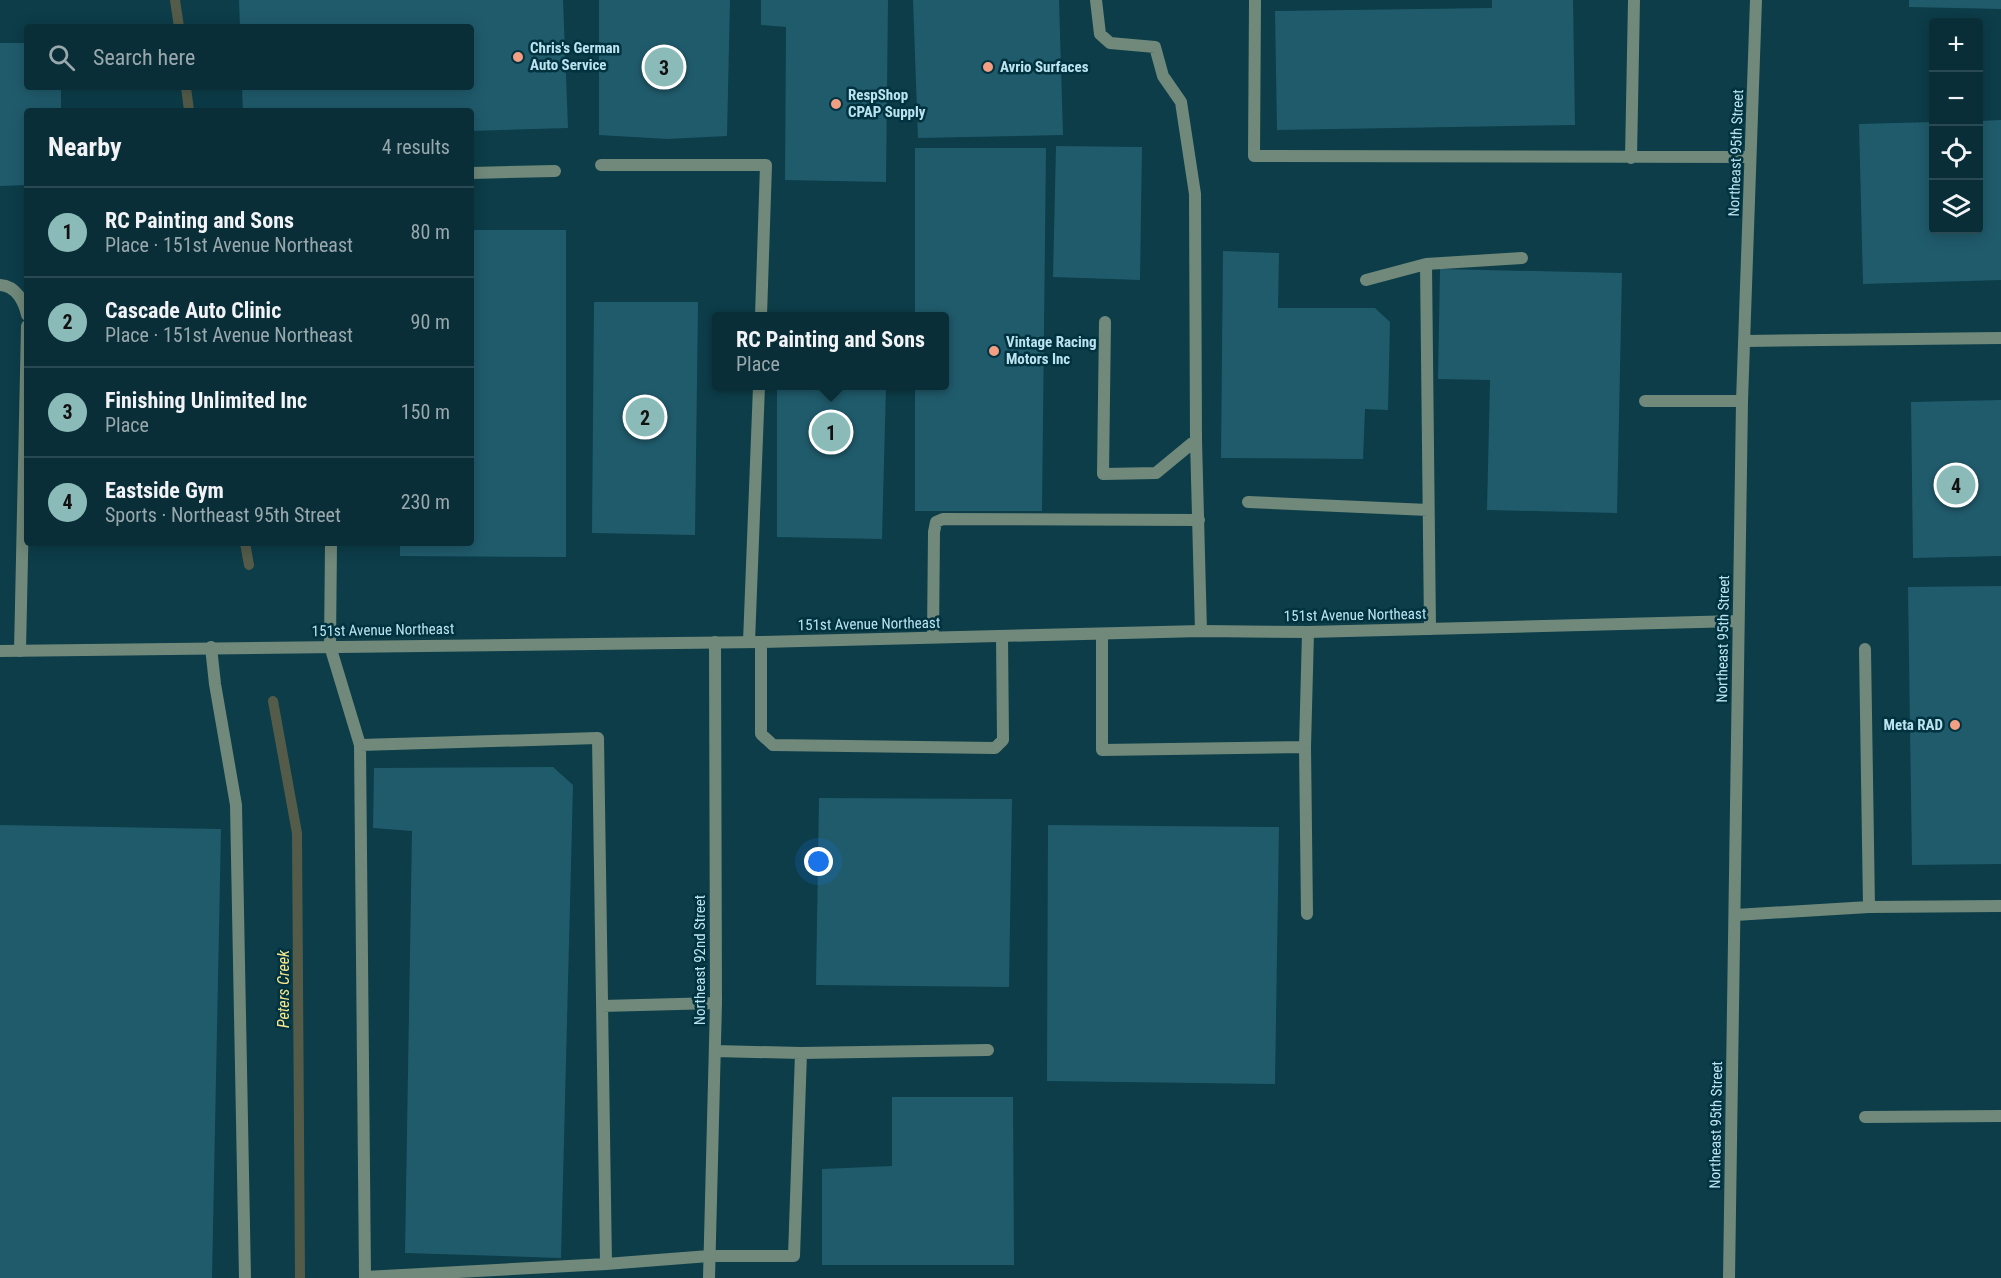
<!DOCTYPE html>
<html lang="en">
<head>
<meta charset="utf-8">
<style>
  :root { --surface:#092e37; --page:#173a42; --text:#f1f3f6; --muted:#99a8ad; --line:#294a52; --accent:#8bbbb9 }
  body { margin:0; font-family:"Roboto Condensed",sans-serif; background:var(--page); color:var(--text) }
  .controls { position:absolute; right:18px; top:18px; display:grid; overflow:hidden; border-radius:6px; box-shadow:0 3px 15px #0003 }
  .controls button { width:54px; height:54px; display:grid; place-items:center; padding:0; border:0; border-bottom:2px solid var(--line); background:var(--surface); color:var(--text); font:30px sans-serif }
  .you { position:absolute; left:819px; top:862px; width:21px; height:21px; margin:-15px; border:4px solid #fff; border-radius:50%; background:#1a73e8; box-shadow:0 0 0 9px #1a73e833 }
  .badge { display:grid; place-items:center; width:39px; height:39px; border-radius:50%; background:var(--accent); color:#111; font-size:20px; font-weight:700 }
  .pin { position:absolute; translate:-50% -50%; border:3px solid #fff; box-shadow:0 2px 6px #0006 }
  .popup { position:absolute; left:712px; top:312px; width:237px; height:78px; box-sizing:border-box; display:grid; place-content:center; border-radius:6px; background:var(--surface); filter:drop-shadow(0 2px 4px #0005); font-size:20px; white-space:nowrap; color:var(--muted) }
  .popup b { font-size:22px; color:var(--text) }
  .popup::after { content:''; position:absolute; left:50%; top:100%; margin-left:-12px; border:12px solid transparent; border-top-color:var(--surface) }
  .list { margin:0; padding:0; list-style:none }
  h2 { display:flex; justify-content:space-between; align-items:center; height:78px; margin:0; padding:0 24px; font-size:26px }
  h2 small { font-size:20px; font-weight:400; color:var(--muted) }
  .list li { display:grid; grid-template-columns:39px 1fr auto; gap:18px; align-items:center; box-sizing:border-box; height:90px; padding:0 24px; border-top:2px solid var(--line) }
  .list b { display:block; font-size:22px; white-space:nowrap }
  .list p { margin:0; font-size:20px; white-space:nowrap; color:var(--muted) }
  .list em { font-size:20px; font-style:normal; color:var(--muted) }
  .icon { flex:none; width:33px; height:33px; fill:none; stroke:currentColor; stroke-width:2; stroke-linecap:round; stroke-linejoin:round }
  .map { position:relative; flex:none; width:2001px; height:1278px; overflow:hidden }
  .search { position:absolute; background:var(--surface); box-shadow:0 3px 15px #0003; left:24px; top:24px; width:450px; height:66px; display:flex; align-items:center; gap:15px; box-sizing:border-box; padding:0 21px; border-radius:6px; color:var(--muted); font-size:22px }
  .panel { position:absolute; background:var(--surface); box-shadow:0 3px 15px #0003; left:24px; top:108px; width:450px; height:438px; border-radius:6px }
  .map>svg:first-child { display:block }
</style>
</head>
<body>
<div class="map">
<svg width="2001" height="1278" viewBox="0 0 2001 1278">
  <rect width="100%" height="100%" fill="#0c3d49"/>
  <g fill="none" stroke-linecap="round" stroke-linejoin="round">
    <path stroke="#545c49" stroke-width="10" d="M175 0 179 27
      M186 87 189 111
      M245 543 249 565
      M273 701 297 833 300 1278"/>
  </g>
  <path fill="#205b6c" d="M239 0H563L568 128 471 131V111H243L242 87H471V27H240Z
    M599 0H730L727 136 667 139 599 135Z
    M761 0H888L886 182 785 180 786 27 761 25Z
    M913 0H1059L1063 135 918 138Z
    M1492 0H1573L1575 125 1277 130 1275 11 1492 8Z
    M1909 0H2001V9L1909 7Z
    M0 43H27V87H61V111H27V185L0 186Z
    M2001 120V280L1863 284 1859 124 1934 122V230H1978V121Z
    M1056 146 1142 147 1140 280 1053 277Z
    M915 148H1046L1042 511H915V386H945V316H915Z
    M471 230H566V557L400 556V543H471Z
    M1223 251 1279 253 1278 308H1375L1390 322 1388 410 1365 409 1363 459 1221 458Z
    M1440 269 1622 273 1617 513 1487 510 1490 380 1438 379Z
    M594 302H698L695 535 592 533Z
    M777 386H886L882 539 777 537Z
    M2001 400V556L1913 558 1911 402Z
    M2001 586V864L1912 865 1908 587Z
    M553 767 573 785 561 1258 405 1253 412 831 373 828 374 768Z
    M819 798 1012 799 1009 987 816 985Z
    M0 825 221 829 212 1278H0Z
    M1048 825 1279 827 1275 1084 1047 1081Z
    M892 1097H1013L1014 1265H822V1169L892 1166Z"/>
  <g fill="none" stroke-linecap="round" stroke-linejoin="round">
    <path stroke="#70897a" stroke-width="12" d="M1096 0 1100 34 1110 43 1155 47 1163 76 1181 102 1195 194 1196 440
      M1255 0 1254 156 1750 157
      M1631 158 1634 0
      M601 165H766L761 316
      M471 173 555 171
      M1426 264 1430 629
      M1366 280 1426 264 1522 258
      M0 285C16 286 24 301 27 315
      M1105 322 1103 474 1156 473 1196 440 1201 631
      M1745 341 2001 338
      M1645 401H1742
      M1248 502 1428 510
      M331 543 330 646 360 745 365 1277 606 1264 709 1256H794L801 1053 988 1050
      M1102 634V750L1305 747 1308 632
      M933 637 934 532 936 522 943 519 1199 520
      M749 642 759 386
      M761 642V734L773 745 995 748 1003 740 1002 636
      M211 647 215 684 236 805 245 1278
      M1865 649 1869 907
      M20 651 27 326
      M360 745 598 738 606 1264
      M1305 747 1307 914
      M1735 915 1869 907 2001 906
      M602 1006 716 1003
      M715 1051 801 1053
      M1865 1117 2001 1116
      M709 1278 716 1003 715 642"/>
    <path stroke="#70897a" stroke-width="12" d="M0 651 761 642 1201 631 1308 632 1738 621
      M1729 1278 1742 401 1756 0"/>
  </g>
  <g fill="#f39f83" stroke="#00323f" stroke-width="2">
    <circle cx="518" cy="57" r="6"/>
    <circle cx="988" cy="67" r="6"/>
    <circle cx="836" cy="104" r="6"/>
    <circle cx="994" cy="351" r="6"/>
    <circle cx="1955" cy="725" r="6"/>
  </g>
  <g text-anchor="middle" stroke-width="5" stroke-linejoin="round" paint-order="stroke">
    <g font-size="15" font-weight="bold" fill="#bbe3f0" stroke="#00323f" text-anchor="start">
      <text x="530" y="53">Chris's German<tspan x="530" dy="17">Auto Service</tspan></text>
      <text x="1000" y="72">Avrio Surfaces</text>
      <text x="848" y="100">RespShop<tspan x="848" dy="17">CPAP Supply</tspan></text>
      <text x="1006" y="347">Vintage Racing<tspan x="1006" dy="17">Motors Inc</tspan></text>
      <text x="1943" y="730" text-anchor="end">Meta RAD</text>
    </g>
    <g font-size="15" fill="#bbe3f0" stroke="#00323f">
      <text transform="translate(1736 153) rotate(-88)" y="5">Northeast 95th Street</text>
      <text transform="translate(1355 615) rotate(-1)" y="5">151st Avenue Northeast</text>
      <text transform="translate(869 624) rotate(-1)" y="5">151st Avenue Northeast</text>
      <text transform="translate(383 630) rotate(-1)" y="5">151st Avenue Northeast</text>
      <text transform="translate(1723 639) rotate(-89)" y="5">Northeast 95th Street</text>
      <text transform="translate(700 960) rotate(-90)" y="5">Northeast 92nd Street</text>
      <text transform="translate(1716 1125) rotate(-89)" y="5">Northeast 95th Street</text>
    </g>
    <g font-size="16" font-style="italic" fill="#f6e68c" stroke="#00323f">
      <text transform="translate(283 989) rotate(-90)" y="6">Peters Creek</text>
    </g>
  </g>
</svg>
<div class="controls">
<button>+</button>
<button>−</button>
<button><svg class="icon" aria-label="locate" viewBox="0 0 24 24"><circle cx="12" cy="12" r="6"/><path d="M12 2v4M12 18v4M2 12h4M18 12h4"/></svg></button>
<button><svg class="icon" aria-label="layers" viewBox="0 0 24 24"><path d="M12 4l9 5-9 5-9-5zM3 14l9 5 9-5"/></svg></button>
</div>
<div class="you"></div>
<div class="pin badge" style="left:831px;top:432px">1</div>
<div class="popup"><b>RC Painting and Sons</b>Place</div>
<div class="pin badge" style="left:645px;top:417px">2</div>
<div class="pin badge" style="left:664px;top:67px">3</div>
<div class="pin badge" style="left:1956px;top:485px">4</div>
<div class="search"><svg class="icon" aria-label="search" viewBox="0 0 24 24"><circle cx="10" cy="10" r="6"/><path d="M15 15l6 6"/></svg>Search here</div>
<section class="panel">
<h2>Nearby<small>4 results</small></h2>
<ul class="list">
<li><span class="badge">1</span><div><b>RC Painting and Sons</b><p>Place · 151st Avenue Northeast</p></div><em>80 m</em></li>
<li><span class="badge">2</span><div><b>Cascade Auto Clinic</b><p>Place · 151st Avenue Northeast</p></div><em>90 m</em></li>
<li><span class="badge">3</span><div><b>Finishing Unlimited Inc</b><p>Place</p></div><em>150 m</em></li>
<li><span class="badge">4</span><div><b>Eastside Gym</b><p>Sports · Northeast 95th Street</p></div><em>230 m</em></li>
</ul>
</section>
</div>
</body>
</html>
